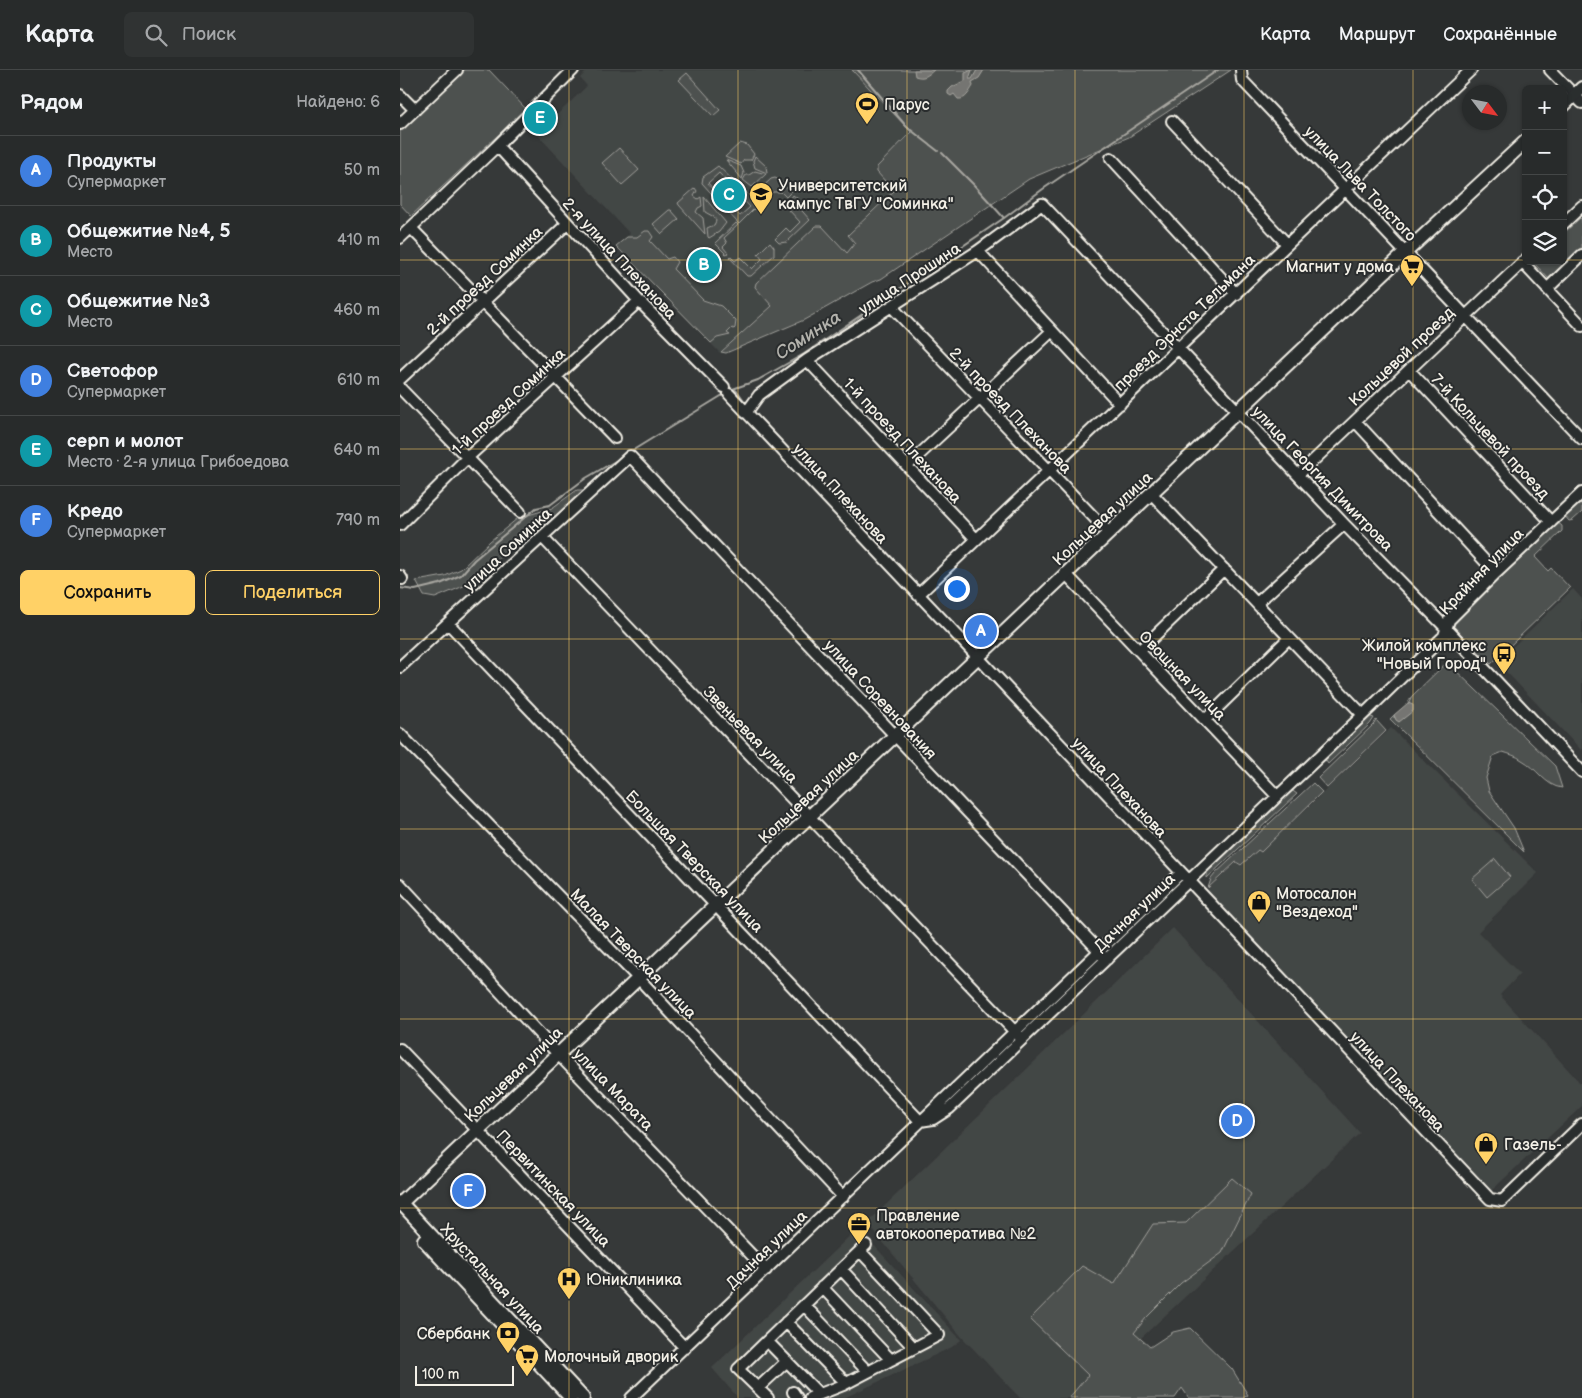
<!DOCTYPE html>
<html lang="ru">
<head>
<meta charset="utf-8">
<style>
  :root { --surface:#282b2b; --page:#303333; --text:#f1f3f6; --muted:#a5a7a9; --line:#444747; --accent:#ffd166 }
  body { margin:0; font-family:"Balsamiq Sans",sans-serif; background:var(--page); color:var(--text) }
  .controls { position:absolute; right:15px; top:15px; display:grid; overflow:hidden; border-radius:8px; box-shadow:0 1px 4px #0004 }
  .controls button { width:45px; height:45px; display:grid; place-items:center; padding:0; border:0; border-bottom:1px solid var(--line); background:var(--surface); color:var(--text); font:25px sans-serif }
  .compass { position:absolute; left:1062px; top:15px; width:45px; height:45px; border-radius:50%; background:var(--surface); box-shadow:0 1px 4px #0004; rotate:122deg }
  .scale { position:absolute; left:15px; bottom:12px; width:99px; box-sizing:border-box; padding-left:5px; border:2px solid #f4f1e8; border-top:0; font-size:14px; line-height:18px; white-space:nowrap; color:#f4f1e8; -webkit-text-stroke:4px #2a2d2e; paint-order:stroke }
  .you { position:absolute; left:556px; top:518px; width:18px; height:18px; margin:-12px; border:4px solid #fff; border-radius:50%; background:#1a73e8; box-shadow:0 0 0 8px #1a73e833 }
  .badge { display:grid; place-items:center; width:32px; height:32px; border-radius:50%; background:var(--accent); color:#fff; font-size:16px; font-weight:700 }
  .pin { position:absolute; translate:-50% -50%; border:2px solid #fff; box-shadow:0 1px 5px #0006 }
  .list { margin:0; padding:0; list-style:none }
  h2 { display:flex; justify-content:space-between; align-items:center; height:65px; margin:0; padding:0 20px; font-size:21px }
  h2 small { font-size:16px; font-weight:400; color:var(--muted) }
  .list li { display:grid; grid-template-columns:32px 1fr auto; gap:15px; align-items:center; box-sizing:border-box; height:70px; padding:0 20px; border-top:1px solid var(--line) }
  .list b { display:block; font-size:19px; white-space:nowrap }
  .list p { margin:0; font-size:16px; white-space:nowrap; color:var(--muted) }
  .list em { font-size:16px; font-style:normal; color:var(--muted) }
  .actions { display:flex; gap:10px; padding:15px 20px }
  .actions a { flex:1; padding:11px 0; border:1px solid var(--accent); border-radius:8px; text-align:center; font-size:18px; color:var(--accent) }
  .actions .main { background:var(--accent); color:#111 }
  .icon { flex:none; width:28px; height:28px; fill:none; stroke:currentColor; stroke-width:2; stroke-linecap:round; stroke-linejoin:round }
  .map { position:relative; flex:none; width:1182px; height:1328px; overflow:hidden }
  header { display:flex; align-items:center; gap:30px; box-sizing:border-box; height:70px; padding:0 25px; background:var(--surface); border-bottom:1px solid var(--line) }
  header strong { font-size:24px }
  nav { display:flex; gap:28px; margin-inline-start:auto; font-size:18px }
  .search { width:350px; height:45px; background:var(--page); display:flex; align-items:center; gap:12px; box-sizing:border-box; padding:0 18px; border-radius:8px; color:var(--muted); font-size:19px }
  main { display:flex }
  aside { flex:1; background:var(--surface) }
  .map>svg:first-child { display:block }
</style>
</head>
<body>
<header>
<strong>Карта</strong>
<div class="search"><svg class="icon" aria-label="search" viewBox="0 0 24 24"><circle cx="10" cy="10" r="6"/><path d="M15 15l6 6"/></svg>Поиск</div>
<nav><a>Карта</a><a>Маршрут</a><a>Сохранённые</a></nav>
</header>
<main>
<aside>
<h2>Рядом<small>Найдено: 6</small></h2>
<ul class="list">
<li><span class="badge" style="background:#3f7fe0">A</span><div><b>Продукты</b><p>Супермаркет</p></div><em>50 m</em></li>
<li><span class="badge" style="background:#0f9aa8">B</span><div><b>Общежитие №4, 5</b><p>Место</p></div><em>410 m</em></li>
<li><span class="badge" style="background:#0f9aa8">C</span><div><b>Общежитие №3</b><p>Место</p></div><em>460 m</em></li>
<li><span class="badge" style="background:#3f7fe0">D</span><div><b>Светофор</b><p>Супермаркет</p></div><em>610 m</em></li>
<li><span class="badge" style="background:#0f9aa8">E</span><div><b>серп и молот</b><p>Место · 2-я улица Грибоедова</p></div><em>640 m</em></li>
<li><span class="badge" style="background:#3f7fe0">F</span><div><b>Кредо</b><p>Супермаркет</p></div><em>790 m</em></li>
</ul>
<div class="actions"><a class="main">Сохранить</a><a>Поделиться</a></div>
</aside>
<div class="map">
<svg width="1182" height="1328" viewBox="0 0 1182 1328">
  <rect width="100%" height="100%" fill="#363939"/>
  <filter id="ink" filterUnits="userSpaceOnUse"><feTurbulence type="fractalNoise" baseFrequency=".02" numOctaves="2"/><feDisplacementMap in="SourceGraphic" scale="10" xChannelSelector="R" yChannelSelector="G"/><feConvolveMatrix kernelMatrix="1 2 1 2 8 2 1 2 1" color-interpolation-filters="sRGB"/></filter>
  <g filter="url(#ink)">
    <path fill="#434645" d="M188 0H452L511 63 477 97V102L495 121 448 165 455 173 447 183 372 236 320 283 216 176 230 164 137 64 187 16 180 8Z
      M1173 519 1182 529V681L1097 592Z
      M991 658 1138 803 1078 862 1120 904 1100 925 1182 1015V1036L1091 1121 1026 1056 807 820 836 793 841 796 858 780 861 782Z
      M773 858 960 1063 677 1328H620L561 1266 467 1153Z
      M458 1158 561 1270 552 1277 444 1328H338L312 1298Z"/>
    <path fill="#4e514f" stroke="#a1a19c" d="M63 0H89L126 39 11 146 0 134V61Z
      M452 0H831L729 67 629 109 481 209 472 212 404 250 326 283 321 282 372 236 355 217 356 213 416 156H422L447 183 455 173 448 165 494 121 477 102V97L511 62Z
      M287 3 320 40 313 46 279 10Z
      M340 73 347 75 354 84 351 90H344L341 94 325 87Z
      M219 78 239 100 222 115 202 93Z
      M355 86 366 96 367 103 355 98 353 91Z
      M326 90 341 96 344 103 342 109Z
      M318 96 337 114 333 118 319 103 308 113 322 129 319 132 302 113 303 107Z
      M355 101 366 104 352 117 343 110 346 105H349Z
      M375 108 379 110 391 122 386 127 381 122H373L359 135 354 130 359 126 356 123 371 109Z
      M295 118 297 121 294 126 298 129 301 127 302 136 298 138 296 142 303 148 305 164 279 135 278 133Z
      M342 118 358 135 339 154 322 136 325 132 340 146 350 137 337 123Z
      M393 125 398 129 396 134 410 150 387 172 379 173 375 169 386 158 390 162 400 152 388 139 392 135 389 131Z
      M304 127 326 153 319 162 309 168 308 167 307 158 314 155 316 151 314 147 305 142Z
      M269 140H271L279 149 262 164 253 154Z
      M1180 148 1182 150V180L1150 210 1133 192 1163 191V164Z
      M336 153 338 155 324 168 327 173 323 177 328 183 326 184 315 173Z
      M245 161H249L253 167 250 171 267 189 273 187 277 192 273 199 303 230 321 236 336 251 335 258 334 259 332 258 327 263 330 265 317 268 311 273 216 176 227 167H237Z
      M370 172 374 177V185L351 206H347L329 187 330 186 335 191 340 187 352 199 362 189 358 184Z
      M177 420H185L154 449 128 463 71 513 35 528 24 526 16 511 45 506 61 499 90 471 118 448 152 438Z
      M1182 428V442L1173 450 1169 451 1164 445Z
      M1157 452 1162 456V461L1135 487 1148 501 1151 498 1170 518 1091 594 1053 556 1056 547Z
      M1047 592 1155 696 1162 718C1145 716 1137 698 1122 690 1117 686 1109 684 1103 682L1093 686 1086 708 1089 721 1114 758 1124 782 990 649 994 645V648L1010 633H1008L1012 626Z
      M968 646 974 648 970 654 928 694 924 688Z
      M976 650 986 661 927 718 918 708 974 654Z
      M913 713 922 722 861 782 858 780 841 795 836 792 808 818 811 809 815 804Z
      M890 719 897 724 807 808V800Z
      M1095 789 1110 807 1087 827 1072 809Z
      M832 1108 851 1124 822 1183 781 1213 746 1248 734 1263 750 1277 773 1262 790 1258 832 1299 848 1325 843 1328H789L782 1318 775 1328H669L688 1305 630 1249 682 1196 714 1214 753 1154 786 1153Z"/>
    <path fill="#757572" stroke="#a8a7a1" d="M514 0H534C527 6 524 9 515 6Z
      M572 0 569 9H572L577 0H584L579 8 572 12 573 16C569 22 566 30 558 29L554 24 551 26 548 24V21L552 17 565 11V3Z
      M1008 633 1013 635V641L999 652 996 650 994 645Z"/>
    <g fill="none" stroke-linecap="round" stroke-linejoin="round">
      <path stroke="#a8a7a1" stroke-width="2" d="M458 0 507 57 538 81
        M542 83 574 115 604 148
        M1017 186 1068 240
        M1129 191 1137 201
        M1153 219 1182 192
        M334 319 338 322 348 336
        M330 320 358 310 404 284 604 148 643 119 818 0
        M230 382 326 323
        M0 518 15 520 40 514 61 505 74 490 136 438 150 435 186 408 224 386"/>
      <g stroke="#f4f1e8" stroke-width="14">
        <path id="minor" d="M841 0 842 10 1182 369
          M1150 0 1182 33
          M0 25 15 40
          M772 51 887 174
          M0 54 57 0
          M96 77 102 81 239 231 324 317
          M711 88 836 224
          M1163 154 1182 136
          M11 158 215 368
          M0 168 96 77 173 0
          M578 181 720 334
          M1122 192 1182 256
          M1147 219 1182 185
          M492 237 709 463
          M407 290 576 469
          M1009 300 1151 452
          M0 309 167 154
          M0 318 120 442
          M329 324 1090 1129 1102 1131 1182 1054
          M346 343 359 325 407 290 578 181 642 134 944 454 1046 558 1182 702
          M955 351 1096 503
          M507 396 652 261
          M898 405 1126 189
          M752 424 963 645
          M0 455 67 388 239 231
          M142 467 618 965
          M666 504 877 726
          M0 506 2 509
          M518 525 1071 0
          M857 533 944 454
          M48 553 520 1051
          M739 581 824 499
          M0 597 230 386 707 889
          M805 650 889 568
          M0 664 242 912 443 1127
          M0 814 158 984 366 1200
          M0 979 285 1278
          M520 1051 533 1049 550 1038 963 645 1044 566 1049 550 1096 503 1182 423
          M441 1199 514 1278
          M422 1217 491 1290
          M404 1235 468 1302
          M386 1252 446 1313
          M367 1271 419 1324
          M358 1318 387 1291
          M393 1322 397 1328
          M231 1328 781 803
          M368 1328 338 1299 466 1175
          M410 1328 443 1315 539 1265 460 1181"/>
      </g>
      <g stroke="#f4f1e8" stroke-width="16">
        <path id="major" d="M1163 36 1182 18
          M0 1132 183 1328
          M0 1134 1006 182 1126 71
          M24 1170 171 1328"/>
      </g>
      <use href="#minor" stroke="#2a2d2e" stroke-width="10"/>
      <use href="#major" stroke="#2a2d2e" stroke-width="12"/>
    </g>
  </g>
  <path fill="none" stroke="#ffd166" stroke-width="1" stroke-opacity="0.55" d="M169 0V1328M338 0V1328M507 0V1328M675 0V1328M844 0V1328M1013 0V1328M0 190H1126M1163 190H1182M0 379H1182M0 569H1182M0 759H1182M0 949H1182M0 1138H1182"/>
  <defs>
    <g id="stadium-pin" transform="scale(1.25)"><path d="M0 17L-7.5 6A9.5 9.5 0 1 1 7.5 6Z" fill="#ffd166" stroke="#2a2d2e"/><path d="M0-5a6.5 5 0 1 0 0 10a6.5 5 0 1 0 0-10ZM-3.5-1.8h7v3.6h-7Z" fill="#111"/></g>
    <g id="university-pin" transform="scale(1.25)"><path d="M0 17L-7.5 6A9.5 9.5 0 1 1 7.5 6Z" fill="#ffd166" stroke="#2a2d2e"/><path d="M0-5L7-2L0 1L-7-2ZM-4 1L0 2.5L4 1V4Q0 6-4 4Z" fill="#111"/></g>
    <g id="supermarket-pin" transform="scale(1.25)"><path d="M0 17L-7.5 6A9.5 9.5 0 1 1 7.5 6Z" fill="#ffd166" stroke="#2a2d2e"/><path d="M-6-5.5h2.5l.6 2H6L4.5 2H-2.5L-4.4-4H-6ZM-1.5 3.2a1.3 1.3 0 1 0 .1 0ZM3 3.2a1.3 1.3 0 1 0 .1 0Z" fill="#111"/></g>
    <g id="bus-pin" transform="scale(1.25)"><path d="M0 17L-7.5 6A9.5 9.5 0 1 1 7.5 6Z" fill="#ffd166" stroke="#2a2d2e"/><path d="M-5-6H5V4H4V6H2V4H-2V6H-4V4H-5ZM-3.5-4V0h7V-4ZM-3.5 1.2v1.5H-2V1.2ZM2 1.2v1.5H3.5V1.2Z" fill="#111"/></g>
    <g id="shop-pin" transform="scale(1.25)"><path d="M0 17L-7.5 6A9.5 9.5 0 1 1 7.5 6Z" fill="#ffd166" stroke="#2a2d2e"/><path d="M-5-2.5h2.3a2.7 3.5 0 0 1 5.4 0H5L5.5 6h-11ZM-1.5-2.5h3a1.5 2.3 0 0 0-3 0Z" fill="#111"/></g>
    <g id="office-pin" transform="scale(1.25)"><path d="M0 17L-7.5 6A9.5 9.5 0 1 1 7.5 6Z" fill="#ffd166" stroke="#2a2d2e"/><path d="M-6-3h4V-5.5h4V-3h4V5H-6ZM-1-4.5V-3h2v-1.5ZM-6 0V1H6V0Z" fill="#111"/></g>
    <g id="hospital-pin" transform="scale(1.25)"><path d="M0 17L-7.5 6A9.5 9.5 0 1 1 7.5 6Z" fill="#ffd166" stroke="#2a2d2e"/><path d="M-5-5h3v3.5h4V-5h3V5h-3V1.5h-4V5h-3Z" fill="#111"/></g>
    <g id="bank-pin" transform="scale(1.25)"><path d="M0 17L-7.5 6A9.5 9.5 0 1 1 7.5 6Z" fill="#ffd166" stroke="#2a2d2e"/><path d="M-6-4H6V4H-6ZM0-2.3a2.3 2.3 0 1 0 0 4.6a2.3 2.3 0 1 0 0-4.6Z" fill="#111"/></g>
  </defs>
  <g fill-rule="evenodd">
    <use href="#stadium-pin" x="467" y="34"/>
    <use href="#university-pin" x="361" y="124"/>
    <use href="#supermarket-pin" x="1012" y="196"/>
    <use href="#bus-pin" x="1104" y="584"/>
    <use href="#shop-pin" x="859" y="832"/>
    <use href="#shop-pin" x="1086" y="1074"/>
    <use href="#office-pin" x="459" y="1154"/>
    <use href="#hospital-pin" x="169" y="1209"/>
    <use href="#bank-pin" x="108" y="1263"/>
    <use href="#supermarket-pin" x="127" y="1286"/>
  </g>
  <g text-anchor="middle" stroke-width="4" stroke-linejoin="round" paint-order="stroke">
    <g font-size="16" fill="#f4f1e8" stroke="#2a2d2e" text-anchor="start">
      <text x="484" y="40">Парус</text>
      <text x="378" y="121">Университетский<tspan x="378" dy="18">кампус ТвГУ "Соминка"</tspan></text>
      <text x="994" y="202" text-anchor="end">Магнит у дома</text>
      <text x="1086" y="581" text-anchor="end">Жилой комплекс<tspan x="1086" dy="18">"Новый Город"</tspan></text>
      <text x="876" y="829">Мотосалон<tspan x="876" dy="18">"Вездеход"</tspan></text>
      <text x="1104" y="1080">Газель-</text>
      <text x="476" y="1151">Правление<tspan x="476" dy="18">автокооператива №2</tspan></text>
      <text x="186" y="1215">Юниклиника</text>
      <text x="90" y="1269" text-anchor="end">Сбербанк</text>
      <text x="144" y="1292">Молочный дворик</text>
    </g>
    <g font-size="16" fill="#f4f1e8" stroke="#2a2d2e">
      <text transform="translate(961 113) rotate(46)" y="6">улица Льва Толстого</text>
      <text transform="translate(220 188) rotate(47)" y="6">2-я улица Плеханова</text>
      <text transform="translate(509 208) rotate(-33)" y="6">улица Прошина</text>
      <text transform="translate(84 210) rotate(-43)" y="6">2-й проезд Соминка</text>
      <text transform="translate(784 252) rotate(-44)" y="6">проезд Эрнста Тельмана</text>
      <text transform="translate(1001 286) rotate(-43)" y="6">Кольцевой проезд</text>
      <text transform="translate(108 331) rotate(-43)" y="6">1-й проезд Соминка</text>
      <text transform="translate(611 340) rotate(46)" y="6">2-й проезд Плеханова</text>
      <text transform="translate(1091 366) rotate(47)" y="6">7-й Кольцевой проезд</text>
      <text transform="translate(503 370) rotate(47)" y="6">1-й проезд Плеханова</text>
      <text transform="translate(923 408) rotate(46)" y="6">улица Георгия Димитрова</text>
      <text transform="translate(441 423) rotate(47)" y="6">улица Плеханова</text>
      <text transform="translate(702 448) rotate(-43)" y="6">Кольцевая улица</text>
      <text transform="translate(107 479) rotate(-43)" y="6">улица Соминка</text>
      <text transform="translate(1081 501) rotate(-46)" y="6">Крайняя улица</text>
      <text transform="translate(783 605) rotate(46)" y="6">Овощная улица</text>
      <text transform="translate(481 629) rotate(47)" y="6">улица Соревнования</text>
      <text transform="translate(351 664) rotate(46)" y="6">Звеньевая улица</text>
      <text transform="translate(720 717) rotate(47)" y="6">улица Плеханова</text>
      <text transform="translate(408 726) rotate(-43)" y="6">Кольцевая улица</text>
      <text transform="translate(295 791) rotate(46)" y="6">Большая Тверская улица</text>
      <text transform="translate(734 842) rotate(-44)" y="6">Дачная улица</text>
      <text transform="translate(234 883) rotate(46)" y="6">Малая Тверская улица</text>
      <text transform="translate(113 1004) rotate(-44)" y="6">Кольцевая улица</text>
      <text transform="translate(998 1011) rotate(47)" y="6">улица Плеханова</text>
      <text transform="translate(214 1019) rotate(46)" y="6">улица Марата</text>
      <text transform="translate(154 1118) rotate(46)" y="6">Первитинская улица</text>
      <text transform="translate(366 1179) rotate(-44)" y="6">Дачная улица</text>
      <text transform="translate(93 1208) rotate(47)" y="6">Хрустальная улица</text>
    </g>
    <g font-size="18" font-style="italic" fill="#b4b3ad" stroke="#2a2d2e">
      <text transform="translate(408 265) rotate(-33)" y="6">Соминка</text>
    </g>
  </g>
</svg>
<div class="controls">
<button>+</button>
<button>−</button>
<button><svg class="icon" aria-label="locate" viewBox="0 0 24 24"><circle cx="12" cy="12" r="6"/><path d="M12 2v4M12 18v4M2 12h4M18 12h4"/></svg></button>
<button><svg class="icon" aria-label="layers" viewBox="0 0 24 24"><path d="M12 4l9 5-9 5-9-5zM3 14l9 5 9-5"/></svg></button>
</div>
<svg class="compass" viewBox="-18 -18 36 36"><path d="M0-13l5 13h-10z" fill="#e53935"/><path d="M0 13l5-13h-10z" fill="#a5a7a9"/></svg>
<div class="scale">100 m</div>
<div class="you"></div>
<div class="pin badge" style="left:581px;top:561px;background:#3f7fe0">A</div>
<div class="pin badge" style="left:304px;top:195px;background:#0f9aa8">B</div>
<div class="pin badge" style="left:329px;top:125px;background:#0f9aa8">C</div>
<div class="pin badge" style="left:837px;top:1051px;background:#3f7fe0">D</div>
<div class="pin badge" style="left:140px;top:48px;background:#0f9aa8">E</div>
<div class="pin badge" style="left:68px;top:1121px;background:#3f7fe0">F</div>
</div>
</main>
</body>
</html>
